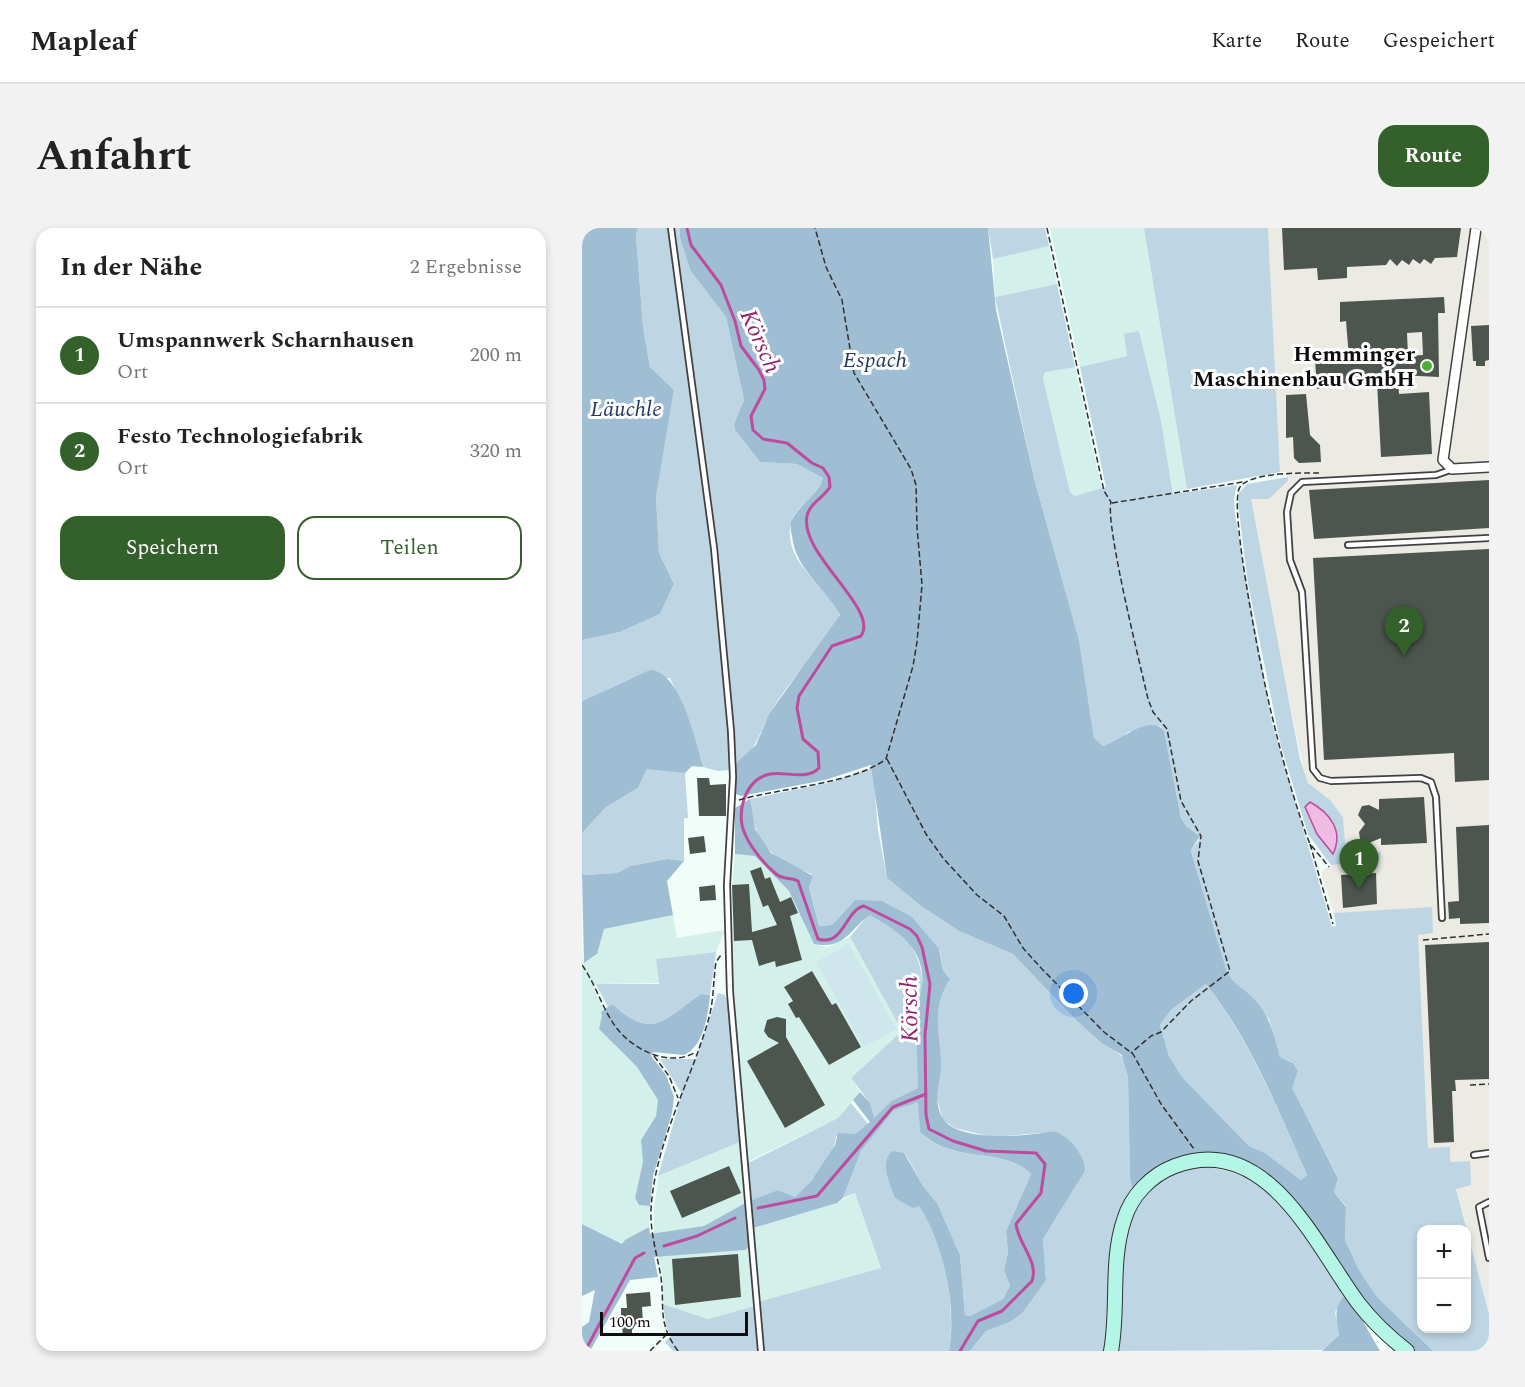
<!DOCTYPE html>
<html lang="de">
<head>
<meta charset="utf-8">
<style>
  :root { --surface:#fff; --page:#f2f2f2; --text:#222; --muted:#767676; --line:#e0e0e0; --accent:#34612b }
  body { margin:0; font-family:Spectral,serif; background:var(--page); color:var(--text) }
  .controls { position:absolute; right:18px; bottom:18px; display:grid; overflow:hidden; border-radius:12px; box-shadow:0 3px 9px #0003 }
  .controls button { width:54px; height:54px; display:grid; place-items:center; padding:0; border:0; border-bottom:2px solid var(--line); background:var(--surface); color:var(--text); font:30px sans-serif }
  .scale { position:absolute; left:18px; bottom:15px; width:148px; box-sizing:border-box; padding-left:6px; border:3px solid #0e0e0e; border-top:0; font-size:16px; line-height:21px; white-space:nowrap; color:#0e0e0e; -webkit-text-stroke:4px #fff; paint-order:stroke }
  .you { position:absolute; left:492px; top:766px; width:21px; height:21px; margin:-15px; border:4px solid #fff; border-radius:50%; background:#1a73e8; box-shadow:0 0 0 9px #1a73e833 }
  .badge { display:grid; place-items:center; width:39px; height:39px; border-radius:50%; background:var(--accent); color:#fff; font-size:20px; font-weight:700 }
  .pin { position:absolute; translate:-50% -50px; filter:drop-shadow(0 2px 3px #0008) }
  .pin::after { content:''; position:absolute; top:32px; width:21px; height:18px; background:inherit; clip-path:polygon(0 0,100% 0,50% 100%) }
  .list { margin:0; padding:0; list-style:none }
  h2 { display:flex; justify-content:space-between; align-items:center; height:78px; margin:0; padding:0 24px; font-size:26px }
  h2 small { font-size:20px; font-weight:400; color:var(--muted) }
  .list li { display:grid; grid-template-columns:39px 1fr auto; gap:18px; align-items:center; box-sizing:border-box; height:96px; padding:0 24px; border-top:2px solid var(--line) }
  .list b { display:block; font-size:22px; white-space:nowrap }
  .list p { margin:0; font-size:20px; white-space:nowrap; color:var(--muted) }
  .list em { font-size:20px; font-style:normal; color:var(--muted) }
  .actions { display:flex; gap:12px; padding:18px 24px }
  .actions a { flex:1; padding:14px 0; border:2px solid var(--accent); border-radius:18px; text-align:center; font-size:21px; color:var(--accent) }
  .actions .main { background:var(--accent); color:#fff }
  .map { position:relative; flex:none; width:907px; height:1123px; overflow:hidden; border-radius:18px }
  header { display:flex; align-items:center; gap:36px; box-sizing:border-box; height:84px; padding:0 30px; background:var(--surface); border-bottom:2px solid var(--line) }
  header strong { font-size:28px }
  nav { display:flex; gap:33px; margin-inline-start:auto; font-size:21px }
  .intro { display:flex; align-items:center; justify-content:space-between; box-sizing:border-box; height:144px; padding:0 36px }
  h1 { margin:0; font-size:42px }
  .button { padding:15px 27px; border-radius:18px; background:var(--accent); color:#fff; font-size:21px; font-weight:700 }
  main { display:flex; gap:36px; padding:0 36px }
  aside { flex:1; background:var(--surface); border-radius:18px; box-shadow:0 3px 9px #0003 }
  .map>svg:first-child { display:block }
</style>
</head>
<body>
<header>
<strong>Mapleaf</strong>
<nav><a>Karte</a><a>Route</a><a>Gespeichert</a></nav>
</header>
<div class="intro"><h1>Anfahrt</h1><a class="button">Route</a></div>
<main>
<aside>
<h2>In der Nähe<small>2 Ergebnisse</small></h2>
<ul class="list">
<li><span class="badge">1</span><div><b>Umspannwerk Scharnhausen</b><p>Ort</p></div><em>200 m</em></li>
<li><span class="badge">2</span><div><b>Festo Technologiefabrik</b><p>Ort</p></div><em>320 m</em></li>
</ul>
<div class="actions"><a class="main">Speichern</a><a>Teilen</a></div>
</aside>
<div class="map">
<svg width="907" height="1123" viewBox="0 0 907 1123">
  <rect width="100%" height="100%" fill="#f1fdf9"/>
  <path fill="#ebeae3" d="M686 0H907V1086L874 960 888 933 868 934 846 920 836 706 850 680 752 685 739 644 749 637 797 634 799 624 764 625 761 589 748 572 730 560 723 549 675 312 669 271H687L706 253 705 244H698Z"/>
  <path fill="#d3f1ea" d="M468 0H562L605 261 591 264 579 192 557 103 545 128 498 139Z
    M467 18 475 56 413 69 411 31Z
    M487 138 493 139 520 261 493 268 488 264 461 150 463 144Z
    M153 626 173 628 207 663 232 716 246 719 268 709 320 803 269 850 278 864 256 890 161 936 165 974 122 998 72 1006V982L76 948 163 912 151 758 150 657Z
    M91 687 95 710 143 702 134 724 74 731 77 755 14 756 10 759 22 781 19 784 33 818 55 839 76 872 74 888 59 912 61 934 53 970 57 977 68 978 67 999 43 1012 40 1016 0 996V736L14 728 22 701Z
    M273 965 299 1040 179 1073 172 1000 255 975Z
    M169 1019 173 1078 126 1091 81 1076V1050L76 1028 163 1022Z"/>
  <path fill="#bed6e4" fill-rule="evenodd" d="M56 0H98V10L108 42 144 89 162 172 152 196 153 202 178 234 215 236 241 250C237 268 213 277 209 295 199 337 252 361 258 389 239 424 206 452 187 487 178 502 171 534 149 535L148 542 136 543 121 539 107 492 88 450 48 451 0 473V412L38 404 78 386 92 356 77 325 74 269 92 162 68 139 61 99 54 7Z
    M406 0H463L467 18 411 31Z
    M562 0H686L698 244 605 261Z
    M475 56 493 139 463 144 461 150 488 264 493 268 524 259 498 139 545 128 542 106 557 103 579 192 591 266 655 257 652 271 653 287 690 495 750 699 754 698 752 685 850 679 851 705 836 707 846 920 868 919V934L888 933 889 957 874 961 907 1086V1123H851L795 1069 777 1042 763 1012 764 978 752 964 756 949 709 859 716 843 710 834 698 829 687 791 649 752 645 744 610 627 609 622 617 612 616 606 604 598 599 590 582 502 578 498 546 504 534 515 521 518 512 510 497 412 453 254 413 69ZM840 1002H884V1100H840Z
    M706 249V253L687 271H669L718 531 726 555 748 572 761 589 764 625 799 624 797 634 749 637 726 606 699 518 666 356 656 275 657 265 665 256Z
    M74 540 103 545 106 590H102V633L85 631 48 638 35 645 2 647 0 645V605L24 579 56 560 65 541Z
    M291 540 296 602 305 650 339 678 377 703 431 726 493 791 542 830 546 849 548 950 551 964 524 1123H388L404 1103 428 1094 464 1052 461 1011 503 943 472 904 410 909 373 900 361 892 354 867 359 834 355 786 359 762 367 749 361 742 358 723 271 674 250 697 237 698 227 658 230 646C190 632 171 615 168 571L246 555Z
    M286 687C316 691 340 724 340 754 340 764 336 775 336 786 336 810 336 835 336 860L309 873 291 891 288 875 269 850 320 803 268 709Z
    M134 724 128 767 119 766C81 792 71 813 30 776L26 779 14 756H77L74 731Z
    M624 756C668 813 696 881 725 947L719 952 683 925 667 918 600 849 587 828 578 797 589 782Z
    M136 765 143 767 148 783 158 914 76 948 100 866 78 831H114Z
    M329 874H337L338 904C375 939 418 916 449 946L424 1003 426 1024 422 1042 428 1058 421 1071 388 1088 383 1087 378 1027 355 975 341 958 323 925C327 942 331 959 336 975 339 984 347 990 351 999 365 1030 373 1090 367 1123H91L83 1114 89 1108 84 1098 81 1076 126 1091 173 1078 179 1073 299 1040 273 965 261 970 279 923 312 882Z
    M269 875 286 896 273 906 254 908C252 930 229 954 213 969L196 962 169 973 166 935 256 890Z
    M620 939C693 942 729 1012 765 1066L753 1084 757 1107 741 1122 535 1123C543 1066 525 971 593 945 602 941 612 940 620 939Z"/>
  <path fill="#9fbdd3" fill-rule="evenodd" d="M0 0H56L54 7 61 99 68 139 92 162 74 269 77 325 92 356 78 386 38 404 0 412Z
    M98 0H406L414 82 453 254 497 412 512 510 521 518C538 514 565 486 582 502L599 590 604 598 618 608 609 622 610 627 645 744C651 756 661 760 669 768 687 785 692 806 698 829L711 835 716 843 710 860 756 950 752 964 764 979 763 1012 777 1042 795 1069 851 1123H833L784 1078 726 990 710 970 632 928 551 964 548 950 546 849 540 827 520 815 493 791 431 726 377 703 339 678 305 650 289 537 243 552 159 568 154 566V535L174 517 187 486 258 387C243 358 214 343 210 308 209 302 207 296 211 290 219 275 237 266 241 250L215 236 178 234 153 202 152 196 162 172 144 89 108 42 98 10ZM624 756C669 813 696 881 725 947L719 952 683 925 667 918 600 849 587 828 578 797 589 782Z
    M68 442C98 442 114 514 121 539L110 538 103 545 65 541 56 560 24 579 0 605V473Z
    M168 571 173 601 189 625 231 648 227 659 237 698 250 697 273 672 300 673 330 689 357 721 361 742 368 751C350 778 357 800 359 831 361 851 349 868 360 889 372 912 430 909 451 906 458 906 468 902 474 904 488 909 503 928 503 943L461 1011 464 1052 440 1085 428 1094 404 1103 388 1123H367C375 1079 362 1015 337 978L331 980 313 970C308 954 297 937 310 923L322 925 341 958 355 975 378 1027 383 1087 388 1088 421 1071 428 1058 422 1042 426 1024 424 1003 449 946C418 916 376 939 338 904L336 874 312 882 279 923 261 970 255 975 168 1001 169 1018 163 1022 72 1029 76 1049 48 1052 8 1123H0V1099L7 1094 13 1062 0 1068V996L40 1016 43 1012 67 999 68 1006 122 998 165 974 196 962 213 969 230 952 253 917 256 905 273 906 288 894 271 872 278 864 288 875 292 890 309 873 336 860C336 838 334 816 334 794 335 781 338 770 340 757 344 721 315 702 288 687 267 701 264 722 232 716L207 663 173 628 153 626V580Z
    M85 631 102 633 85 653 91 687 22 701 15 726 2 735 0 645 2 647 35 645 48 638Z
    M119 766 128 767C126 787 122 818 102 827L71 824 69 828 84 847 92 869 90 885 71 948 68 978 57 977 53 970 61 934 59 912 74 888 76 872 55 839 17 801 20 788 19 784 30 776C71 813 81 792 119 766Z
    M765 1066 798 1123H740L757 1107C754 1091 751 1077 765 1066Z"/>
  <path fill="#cee6ec" d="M267 716 314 801 282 819 234 734Z"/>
  <path fill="#efbbe2" stroke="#bd4b9e" stroke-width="1.5" d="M728 574C748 585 762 603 751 626L735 606 723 579Z"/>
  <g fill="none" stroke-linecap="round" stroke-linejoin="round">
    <path stroke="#bd4b9e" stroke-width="3" d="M105 0 109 17 139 57 153 93 159 118 177 142 182 152 183 161 169 188 171 202 181 211 205 215 230 235 241 240 247 249 248 259C242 269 227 276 225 288 217 326 298 381 279 408L250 418 217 468 215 480 221 511 236 524 237 540C225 553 203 543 188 546 163 551 153 585 163 606 169 620 183 637 194 646 201 652 209 649 216 653L236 711C262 719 263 682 282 678L328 701 335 708 340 719 348 756 343 807 344 887 347 901 371 913 404 923 454 925 463 936 459 965 434 996C436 1016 457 1033 450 1053L420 1083 396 1093 378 1123
      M176 980 235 968 311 879 344 866
      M82 1018 115 1008 153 990
      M3 1123 53 1030 62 1025"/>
  </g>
  <path fill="#4c554e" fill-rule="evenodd" d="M700 0H879L875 29 853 30 849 36 842 31 838 36 831 31 827 37 820 32 815 38 808 31 804 37 765 39V50L736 52 735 40 702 42Z
    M862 69 863 85H856L857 149 816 147 817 166 847 164 850 226 799 229 795 154 751 156V160L735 161 733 132 767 130 764 93 758 94V74ZM840 104 841 127 826 128 825 105Z
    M907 97V132L903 133V138H894V133H891L889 98Z
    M724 166 728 207 738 217 739 234 717 235 712 230 711 209 704 210V167Z
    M907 252V300L732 311 727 262Z
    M907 321V552L873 554 872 525 742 532 731 330Z
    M115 550H127L128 557 144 556V588H117Z
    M842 569 845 615 799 617V610L787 615 778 611 777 604 783 596 776 587 780 578 787 577 797 582V571Z
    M907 597V695L878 696V690L867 691 866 674 877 673 874 599Z
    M122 608 124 624 108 626 106 610Z
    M179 639 183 651 188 649 198 674 209 669 216 685 208 688 220 732 194 739 193 733 177 738 170 712 152 713 150 657 167 656 170 704 195 697 186 677 181 679 168 643Z
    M794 645 795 676 761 680 759 647Z
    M133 657 134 672 118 673 117 659Z
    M907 714V851L873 852 874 863H870L872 914 852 915 843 717Z
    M230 743 250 777 254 775 279 819 247 837 217 789 214 790 206 776 211 773 202 759Z
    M195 789 204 791V809L243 877 203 900 165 833 197 815 186 809 182 803 185 792Z
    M147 938 159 965 100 990 88 963Z
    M156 1026 159 1069 93 1077 90 1031Z
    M68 1064 69 1078 60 1079 61 1096H54L50 1102V1107L41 1108 40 1099H35L34 1089 39 1088V1080H45L44 1066Z"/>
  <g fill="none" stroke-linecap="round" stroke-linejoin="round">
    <g stroke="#414141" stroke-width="8">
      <path id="lane" d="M89 0 132 320 149 503 151 549 145 657 148 764 179 1123
        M766 317 907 310
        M860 690 854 569 849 554 839 550 749 553 738 550 731 541 720 364 708 332 705 284 709 265 720 254 854 247 871 241
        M892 927 907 925
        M907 974 897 979 907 1030"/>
    </g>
    <g stroke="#414141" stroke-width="12">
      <path id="street" d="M894 0 861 232 870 241 907 239"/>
    </g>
    <g stroke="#303030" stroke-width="16">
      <path id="secondary" d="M529 1123C537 1080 528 1034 542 992 549 968 569 947 593 938 686 903 734 1019 777 1076 791 1094 807 1109 825 1123"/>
    </g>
    <path stroke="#303030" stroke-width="1.5" stroke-dasharray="6 3" stroke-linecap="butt" d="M465 0 522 263 529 274C523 296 559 440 566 471L571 484 585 501 599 573 619 608 616 633 648 743 609 773 579 804 569 808 549 825
      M737 245C719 245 669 244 658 259 645 276 683 462 691 492 700 530 711 569 724 606L728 616 747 639
      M530 275 661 254
      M305 531 344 606 361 630 395 667 422 688 441 720 460 741 522 804 551 826 579 876 612 921
      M157 572C198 560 271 556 304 531L331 438 335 414 340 357 335 299 334 257 329 241 272 145 260 72 244 39 233 0
      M728 616 751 696
      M841 712 907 706
      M0 737C15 758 21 784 37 803 55 824 89 839 114 824
      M72 828 87 848 96 870
      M888 857 907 856
      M68 1123 84 1107
      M96 1123C75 1094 83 1081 79 1049 75 1026 68 1005 69 981 73 914 108 856 126 793 132 774 131 753 134 734L139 727"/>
    <use href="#lane" stroke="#fff" stroke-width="4.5"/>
    <use href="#street" stroke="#fff" stroke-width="9"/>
    <use href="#secondary" stroke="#b3f6e6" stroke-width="14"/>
  </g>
  <circle fill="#4bae36" stroke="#fff" stroke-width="2" cx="845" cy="138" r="6"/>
  <g text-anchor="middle" stroke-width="6" stroke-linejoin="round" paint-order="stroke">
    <g font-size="22" font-weight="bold" fill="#0e0e0e" stroke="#fff" text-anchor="end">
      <text x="833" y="133">Hemminger<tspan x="833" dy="25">Maschinenbau GmbH</tspan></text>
    </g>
    <g font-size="22" font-style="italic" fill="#26395e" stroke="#fff">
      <text x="293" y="139">Espach</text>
      <text x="44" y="188">Läuchle</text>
    </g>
    <g font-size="24" font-style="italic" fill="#912670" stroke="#fff">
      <text transform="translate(179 113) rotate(66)" y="8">Körsch</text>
      <text transform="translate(327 781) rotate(-91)" y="8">Körsch</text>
    </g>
  </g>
</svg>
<div class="controls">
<button>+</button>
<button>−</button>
</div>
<div class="scale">100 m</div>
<div class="you"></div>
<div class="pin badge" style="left:777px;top:661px">1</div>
<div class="pin badge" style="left:822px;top:428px">2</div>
</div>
</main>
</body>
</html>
